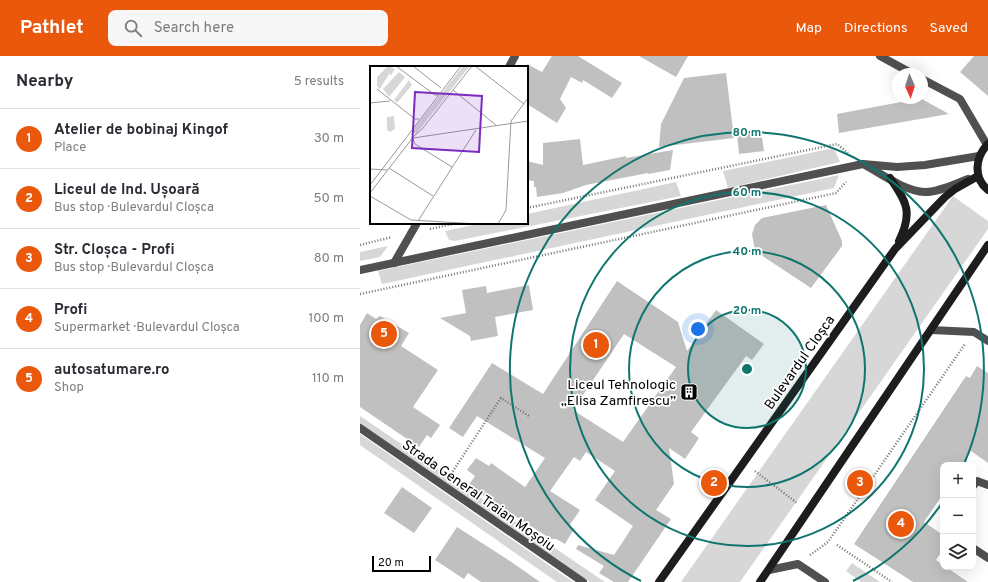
<!DOCTYPE html>
<html lang="en">
<head>
<meta charset="utf-8">
<style>
  :root { --surface:#fff; --page:#f7f7f7; --text:#2b2b33; --muted:#7c7c81; --line:#e1e1e2; --accent:#ea580c }
  body { margin:0; font-family:Overpass,sans-serif; background:var(--page); color:var(--text) }
  .controls { position:absolute; right:12px; bottom:12px; display:grid; overflow:hidden; border-radius:8px; box-shadow:0 4px 16px #0002 }
  .controls button { width:36px; height:36px; display:grid; place-items:center; padding:0; border:0; border-bottom:1px solid var(--line); background:var(--surface); color:var(--text); font:20px sans-serif }
  .compass { position:absolute; left:532px; top:12px; width:36px; height:36px; border-radius:50%; background:var(--surface); box-shadow:0 4px 16px #0002; rotate:177deg }
  .scale { position:absolute; left:12px; bottom:10px; width:59px; box-sizing:border-box; padding-left:4px; border:2px solid #000; border-top:0; font-size:11px; line-height:14px; white-space:nowrap; color:#000; -webkit-text-stroke:3px #fff; paint-order:stroke }
  .you { position:absolute; left:338px; top:273px; width:14px; height:14px; margin:-10px; border:3px solid #fff; border-radius:50%; background:#1a73e8; box-shadow:0 0 0 6px #1a73e833 }
  .badge { display:grid; place-items:center; width:26px; height:26px; border-radius:50%; background:var(--accent); color:#fff; font-size:13px; font-weight:700 }
  .pin { position:absolute; translate:-50% -50%; border:2px solid #fff; box-shadow:0 1px 4px #0006 }
  .list { margin:0; padding:0; list-style:none }
  h2 { display:flex; justify-content:space-between; align-items:center; height:52px; margin:0; padding:0 16px; font-size:17px }
  h2 small { font-size:13px; font-weight:400; color:var(--muted) }
  .list li { display:grid; grid-template-columns:26px 1fr auto; gap:12px; align-items:center; box-sizing:border-box; height:60px; padding:0 16px; border-top:1px solid var(--line) }
  .list b { display:block; font-size:15px; white-space:nowrap }
  .list p { margin:0; font-size:13px; white-space:nowrap; color:var(--muted) }
  .list em { font-size:13px; font-style:normal; color:var(--muted) }
  .icon { flex:none; width:22px; height:22px; fill:none; stroke:currentColor; stroke-width:2; stroke-linecap:round; stroke-linejoin:round }
  .map { position:relative; flex:none; width:628px; height:526px; overflow:hidden }
  header { display:flex; align-items:center; gap:24px; box-sizing:border-box; height:56px; padding:0 20px; background:var(--accent); color:#fff }
  header strong { font-size:19px }
  nav { display:flex; gap:22px; margin-inline-start:auto; font-size:14px }
  .search { width:280px; height:36px; background:var(--page); display:flex; align-items:center; gap:10px; box-sizing:border-box; padding:0 14px; border-radius:8px; color:var(--muted); font-size:15px }
  main { display:flex }
  aside { flex:1; background:var(--surface) }
  .map>svg:first-child { display:block }
</style>
</head>
<body>
<header>
<strong>Pathlet</strong>
<div class="search"><svg class="icon" aria-label="search" viewBox="0 0 24 24"><circle cx="10" cy="10" r="6"/><path d="M15 15l6 6"/></svg>Search here</div>
<nav><a>Map</a><a>Directions</a><a>Saved</a></nav>
</header>
<main>
<aside>
<h2>Nearby<small>5 results</small></h2>
<ul class="list">
<li><span class="badge">1</span><div><b>Atelier de bobinaj Kingof</b><p>Place</p></div><em>30 m</em></li>
<li><span class="badge">2</span><div><b>Liceul de Ind. Ușoară</b><p>Bus stop · Bulevardul Cloșca</p></div><em>50 m</em></li>
<li><span class="badge">3</span><div><b>Str. Cloșca - Profi</b><p>Bus stop · Bulevardul Cloșca</p></div><em>80 m</em></li>
<li><span class="badge">4</span><div><b>Profi</b><p>Supermarket · Bulevardul Cloșca</p></div><em>100 m</em></li>
<li><span class="badge">5</span><div><b>autosatumare.ro</b><p>Shop</p></div><em>110 m</em></li>
</ul>
</aside>
<div class="map">
<svg width="628" height="526" viewBox="0 0 628 526">
  <rect width="100%" height="100%" fill="#fff"/>
  <path fill="#d7d7d7" d="M474 92 480 106 368 132 363 115Z
    M479 119 474 132 22 228 18 215Z
    M316 126 321 140 95 185 89 184 85 175 123 167H167V158Z
    M593 140 628 165V173L380 526H321Z
    M28 190 20 201 0 205V196Z
    M0 360 245 526H230L0 368Z
    M0 378 213 526H197L0 389Z
    M492 507 520 526H501L486 515Z"/>
  <path fill="#c0c0c0" fill-rule="evenodd" d="M192 0H218L262 27 252 42 223 24 222 27 211 21 200 43 206 52 197 67 167 48V8L182 16Z
    M279 0H328L316 21Z
    M614 0H628V40L600 16Z
    M366 17 374 82 299 91 301 68 324 22Z
    M543 42H560L589 58 479 77 477 58 541 46Z
    M401 75 404 95 379 98 377 77Z
    M220 83 223 109 266 100V102L313 94 310 114 288 118V117L226 129 203 137 177 141 176 131H174V125L167 124V105L183 109V87Z
    M466 149 482 185V190L451 232 395 195 392 178 395 169 402 162Z
    M257 225 318 266 327 295 356 254 404 288 392 304 386 300 331 376 339 382 325 403 309 392 314 428 296 454 311 463 268 526H254L239 517 244 510 216 493 218 489 254 499 273 470 235 444 255 415 226 396 220 405 214 401 190 435 220 454 209 470 214 473 205 488 196 483H191L108 430 115 420 107 414 116 402 129 410 131 407 165 431 185 402 117 360 103 381 89 372 132 307 183 338ZM264 278 316 311 263 386 213 354Z
    M169 229 173 254 135 261 138 280 111 285 110 280 80 262 106 257 102 234 126 230 127 237Z
    M7 257 16 263 20 260 49 277 41 290 78 314 53 351 80 369 71 382 67 379 59 391 0 351V269Z
    M617 310 628 317V407L611 395 602 409H583V438L564 466 583 479V493L576 504 583 509V511H586L608 526H553L494 488 606 320 610 322Z
    M42 431 72 452 54 477 24 457Z
    M97 471 150 505 180 526H121L108 517 104 523 75 504Z"/>
  <g fill="none" stroke-linecap="round" stroke-linejoin="round">
    <path stroke="#727272" stroke-width="2.5" stroke-dasharray="1 2" stroke-linecap="butt" d="M167 152 477 88 488 97
      M70 173 97 167
      M0 189 32 181
      M0 238 476 137 486 126
      M395 415 437 447
      M91 418 141 342 169 360
      M477 489 532 526
      M450 499 468 486 605 288"/>
    <path stroke="#505050" stroke-width="8" d="M613 430 617 425 628 429
      M613 492 628 502"/>
    <path stroke="#505050" stroke-width="8" d="M520 0 553 18
      M149 11 155 0
      M562 23 600 43 627 89
      M34 207 57 167
      M571 274 614 276 628 285
      M0 372 223 526
      M409 514 438 508 465 526"/>
    <path stroke="#505050" stroke-width="8" d="M505 109C523 119 545 135 565 136 579 136 595 128 608 123
      M0 214 503 108 537 111 565 109 619 100"/>
    <path stroke="#1d1d1d" stroke-width="8" d="M628 88C615 101 613 122 628 134
      M530 122C547 146 553 157 539 185
      M299 526 535 193 585 141 595 133 618 120
      M400 526 628 189"/>
  </g>
  <circle cx="387" cy="313" r="59" fill="#0f766e" fill-opacity=".12"/>
  <g fill="none" stroke="#0f766e" stroke-width="2">
    <circle cx="387" cy="313" r="59"/>
    <circle cx="387" cy="313" r="118"/>
    <circle cx="387" cy="313" r="177"/>
    <path d="M582 447A237 237 0 0 1 493 525M281 525A237 237 0 1 1 604 408"/>
  </g>
  <defs>
    <g id="building-square" transform="scale(0.9)"><rect x="-9" y="-9" width="18" height="18" rx="4" fill="#000" stroke="#fff"/><path d="M-4-6H4V6H1V3H-1V6H-4ZM-2.5-4.3h1.7v1.8h-1.7ZM.8-4.3h1.7v1.8H.8ZM-2.5-1h1.7V.8h-1.7ZM.8-1h1.7V.8H.8Z" fill="#fff"/></g>
  </defs>
  <g fill-rule="evenodd">
    <use href="#building-square" x="329" y="336"/>
  </g>
  <g text-anchor="middle" stroke-width="3.5" stroke-linejoin="round" paint-order="stroke">
    <g font-size="14" fill="#000" stroke="#fff">
      <text transform="translate(439 306) rotate(-55)" y="5">Bulevardul Cloșca</text>
      <text transform="translate(119 439) rotate(35)" y="5">Strada General Traian Moșoiu</text>
    </g>
    <g font-size="14" fill="#000" stroke="#fff" text-anchor="end">
      <text x="316" y="333">Liceul Tehnologic<tspan x="316" dy="16">„Elisa Zamfirescu”</tspan></text>
    </g>
  </g>
  <g transform="translate(10 10)">
    <rect width="158" height="158" fill="#fff"/>
    <path d="M18 0 25 3 21 9 19 8 10 23 7 20V11ZM93 0 99 1 46 68 42 65ZM29 6 35 11 19 31 13 23ZM39 14 42 19 27 37 24 34ZM24 50 25 63 20 66 17 64V51Z" fill="#d7d7d7"/>
    <path fill="none" stroke="#999" stroke-width="1" d="M26 0 65 29H68M43 0 71 22M105 0 154 38M7 23 45 53H49M83 24 127 60M0 37 20 35M44 70 53 62 102 0M43 72 158 55M43 73 45 78 82 101M19 102 63 130M0 103 17 104M0 119 91 0M0 127 44 70M0 130 41 154 108 158M48 155 106 64M128 158 136 144 141 55 158 32"/>
    <path fill="#7b2cbf" fill-opacity="0.15" stroke="#7b2cbf" stroke-width="2" d="M45 26 112 30 109 86 42 82Z"/>
    <rect width="158" height="158" fill="none" stroke="#000" stroke-width="2"/>
  </g>
  <circle cx="387" cy="313" r="6" fill="#0f766e" stroke="#fff" stroke-width="2"/>
  <g font-size="12" text-anchor="middle" font-weight="bold" fill="#0f766e" stroke="#fff" stroke-width="3.5" stroke-linejoin="round" paint-order="stroke">
    <text x="387" y="80">80 m</text>
    <text x="387" y="140">60 m</text>
    <text x="387" y="199">40 m</text>
    <text x="387" y="258">20 m</text>
  </g>
</svg>
<div class="controls">
<button>+</button>
<button>−</button>
<button><svg class="icon" aria-label="layers" viewBox="0 0 24 24"><path d="M12 4l9 5-9 5-9-5zM3 14l9 5 9-5"/></svg></button>
</div>
<svg class="compass" viewBox="-18 -18 36 36"><path d="M0-13l5 13h-10z" fill="#e53935"/><path d="M0 13l5-13h-10z" fill="#7c7c81"/></svg>
<div class="scale">20 m</div>
<div class="you"></div>
<div class="pin badge" style="left:236px;top:289px">1</div>
<div class="pin badge" style="left:354px;top:427px">2</div>
<div class="pin badge" style="left:500px;top:427px">3</div>
<div class="pin badge" style="left:541px;top:468px">4</div>
<div class="pin badge" style="left:24px;top:278px">5</div>
</div>
</main>
</body>
</html>
